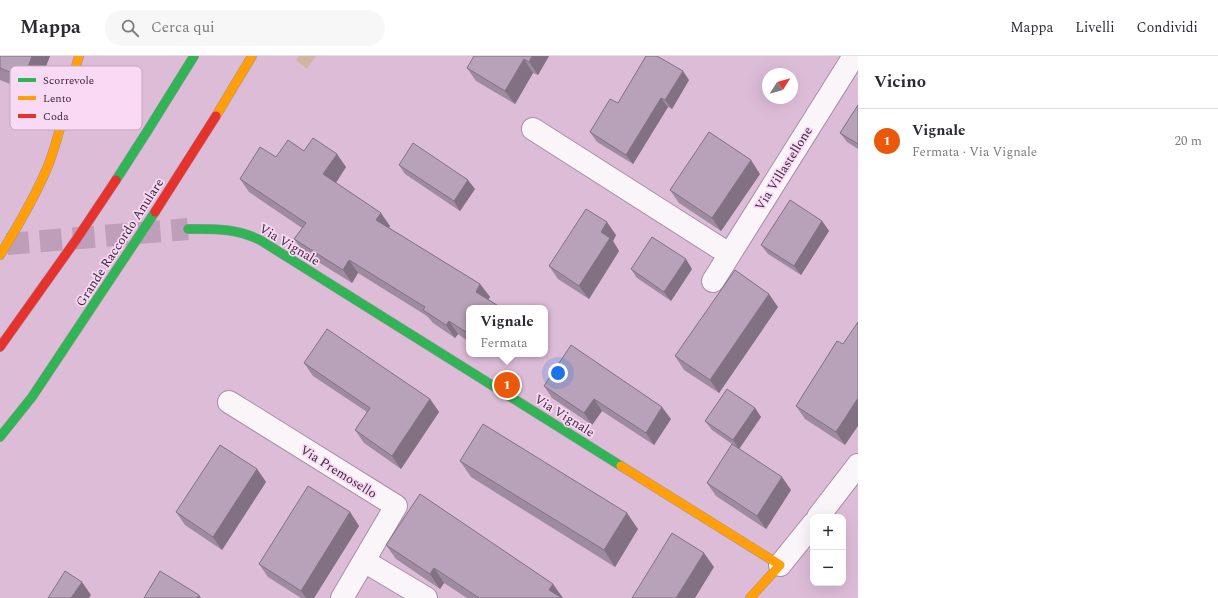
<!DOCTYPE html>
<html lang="it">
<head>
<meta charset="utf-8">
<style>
  :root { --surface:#fff; --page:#f7f7f7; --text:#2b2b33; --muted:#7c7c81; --line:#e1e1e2; --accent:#ea580c }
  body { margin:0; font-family:Spectral,serif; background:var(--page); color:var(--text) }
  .controls { position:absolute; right:12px; bottom:12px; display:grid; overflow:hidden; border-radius:8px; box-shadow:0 4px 16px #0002 }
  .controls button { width:36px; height:36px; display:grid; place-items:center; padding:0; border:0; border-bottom:1px solid var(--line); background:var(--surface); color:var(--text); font:20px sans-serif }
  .compass { position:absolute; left:762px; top:12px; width:36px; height:36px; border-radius:50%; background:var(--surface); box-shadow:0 4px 16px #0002; rotate:53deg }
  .you { position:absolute; left:558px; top:317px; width:14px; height:14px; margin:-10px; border:3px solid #fff; border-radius:50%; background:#1a73e8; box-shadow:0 0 0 6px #1a73e833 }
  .badge { display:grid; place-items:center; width:26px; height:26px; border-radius:50%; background:var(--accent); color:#fff; font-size:13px; font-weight:700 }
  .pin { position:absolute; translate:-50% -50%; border:2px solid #fff; box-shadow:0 1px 4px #0006 }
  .popup { position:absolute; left:466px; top:249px; width:82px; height:52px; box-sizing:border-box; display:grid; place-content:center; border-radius:8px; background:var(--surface); filter:drop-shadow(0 1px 3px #0005); font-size:13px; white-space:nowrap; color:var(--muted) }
  .popup b { font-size:15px; color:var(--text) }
  .popup::after { content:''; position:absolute; left:50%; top:100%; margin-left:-8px; border:8px solid transparent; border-top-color:var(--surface) }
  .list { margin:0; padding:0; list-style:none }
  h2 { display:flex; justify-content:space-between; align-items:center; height:52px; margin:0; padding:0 16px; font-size:17px }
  h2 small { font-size:13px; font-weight:400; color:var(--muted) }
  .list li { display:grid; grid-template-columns:26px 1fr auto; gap:12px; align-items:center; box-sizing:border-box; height:64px; padding:0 16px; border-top:1px solid var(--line) }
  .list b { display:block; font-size:15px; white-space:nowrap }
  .list p { margin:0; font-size:13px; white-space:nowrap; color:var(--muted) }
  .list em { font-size:13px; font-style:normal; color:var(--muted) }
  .icon { flex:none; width:22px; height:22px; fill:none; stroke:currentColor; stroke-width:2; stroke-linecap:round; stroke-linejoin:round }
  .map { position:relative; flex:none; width:858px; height:542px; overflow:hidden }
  header { display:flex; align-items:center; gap:24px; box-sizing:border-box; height:56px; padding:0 20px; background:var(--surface); border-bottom:1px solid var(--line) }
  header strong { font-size:19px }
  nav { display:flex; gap:22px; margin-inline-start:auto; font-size:14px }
  .search { width:280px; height:36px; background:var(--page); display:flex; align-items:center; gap:10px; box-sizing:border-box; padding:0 14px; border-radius:22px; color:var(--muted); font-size:15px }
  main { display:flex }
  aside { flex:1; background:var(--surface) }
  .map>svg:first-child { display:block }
</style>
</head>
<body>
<header>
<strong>Mappa</strong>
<div class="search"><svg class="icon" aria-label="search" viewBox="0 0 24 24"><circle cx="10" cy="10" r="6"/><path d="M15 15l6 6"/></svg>Cerca qui</div>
<nav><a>Mappa</a><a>Livelli</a><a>Condividi</a></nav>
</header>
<main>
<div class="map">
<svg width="858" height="542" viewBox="0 0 858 542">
  <rect width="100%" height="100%" fill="#ddbcd8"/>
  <path fill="#d0b6a2" d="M299 0H316L307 13 296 4Z"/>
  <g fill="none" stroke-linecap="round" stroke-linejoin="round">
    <path stroke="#be9eb9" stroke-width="22" stroke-dasharray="22 11" stroke-linecap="butt" d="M7 188 188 173"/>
    <g stroke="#a78ea3" stroke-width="24">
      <path id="street" d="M533 73 729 198
        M713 225 854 0
        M229 346 396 450 342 542
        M818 461 858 409
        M364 505 426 542
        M780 509 813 468"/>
    </g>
    <g stroke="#a78ea3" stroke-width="10">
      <path id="fast" d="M116 124 148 74 194 0
        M188 173C215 173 235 172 260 184L621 410
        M0 381 32 341 155 156"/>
    </g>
    <g stroke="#a78ea3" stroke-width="10">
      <path id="slow" d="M216 60 252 0
        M0 199C18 170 35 141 48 110 62 74 68 36 79 0
        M621 410 780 509 750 542"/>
    </g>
    <g stroke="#a78ea3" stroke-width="10">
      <path id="jam" d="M155 156 216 60
        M0 291 76 184 116 124"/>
    </g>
    <use href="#street" stroke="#faf5f9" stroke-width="22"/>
    <use href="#fast" stroke="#30b455" stroke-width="9"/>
    <use href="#slow" stroke="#ff9f0a" stroke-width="9"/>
    <use href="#jam" stroke="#e5322d" stroke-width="9"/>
  </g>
  <path fill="#9e8ba0" d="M0 0H50L35 38 0 24Z
    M549 0 538 19 533 17 515 48 476 25 467 12Z
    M689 24 672 53 668 51 633 108 597 86 590 76 618 47Z
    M858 49V93L847 86 840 77Z
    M304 95 346 111 336 127 390 170 389 172 480 228 490 241 469 252V286L458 278 455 282 433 267 427 260 358 217 352 227 304 197 294 183 302 172 249 136 240 123 276 101Z
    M399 109 475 133 460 155 405 118Z
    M760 118 721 175 679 147 670 134Z
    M822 165 829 175 801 219 768 198 761 189Z
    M616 179 613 185 619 195 589 243 558 223 549 210Z
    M631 213H692L671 245 637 222Z
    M778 251 719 337 684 314 675 300Z
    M837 285 845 389 805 363 796 350Z
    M304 307 430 343 439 356 401 413 364 387 355 374 367 356 313 320Z
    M544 330 671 363 654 389 602 355 592 369 552 342Z
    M755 352 761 361 739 393 712 374 705 365Z
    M460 405 638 473 615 511 471 421Z
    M257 413 266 426 222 494 185 469 176 456Z
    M707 427 791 434 766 473 716 440Z
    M350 456 359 470 314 542H301L268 521 259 508Z
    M386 489 563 542H467L444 527 440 533 396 503Z"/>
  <path fill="#817182" d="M32 0H50L35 38 24 22Z
    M532 0H549L538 19 529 6Z
    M524 3 533 17 515 48 505 35Z
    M683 15 689 24 672 53 665 44Z
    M661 42 668 51 633 108 626 99Z
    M337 98 346 111 333 131 323 118Z
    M751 104 760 118 721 175 712 162Z
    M468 124 475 133 460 155 454 145Z
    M381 157 390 170 386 177 376 164Z
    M822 165 829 175 801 219 794 210Z
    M607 166 616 179 613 185 619 195 589 243 579 230 601 176Z
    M686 203 692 213 671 245 664 236Z
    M349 204 358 217 352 227 343 214Z
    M480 228 490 241 485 249 476 236Z
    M769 238 778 251 719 337 710 324Z
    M449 265 458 278 455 282 446 269Z
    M858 342V370L845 389 836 376Z
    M430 343 439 356 401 413 392 400Z
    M594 343 602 355 592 369 584 357Z
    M662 351 671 363 654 389 646 377Z
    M755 352 761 361 739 393 733 384Z
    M257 413 266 426 222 494 213 481Z
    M782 421 791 434 766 473 757 460Z
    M350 456 359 470 314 542H306L301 535Z
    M627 457 638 473 615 511 604 494Z
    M704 497 714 511 695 542H676Z
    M434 512 444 527 440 533 430 518Z
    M82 526 91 539 89 542H71Z
    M553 528 563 542H555L549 534Z
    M199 539 201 542H197Z"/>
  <path fill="#b8a2ba" stroke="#817182" d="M0 0H32L24 22 0 12Z
    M474 0H532L529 6 524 3 505 35 467 12Z
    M646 0H657L683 15 665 44 661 42 626 99 590 76 610 43 618 47Z
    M858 49V88L840 77Z
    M709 76 751 104 712 162 670 134Z
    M313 82 337 98 323 118 381 157 376 164 480 228 476 236 500 251V252H469V278L449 265 446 269 423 254 425 251 349 204 343 214 294 183 306 167 240 123 260 91 276 101 288 84 304 95Z
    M413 87 468 124 454 145 399 109Z
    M790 144 822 165 794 210 761 189Z
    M586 153 607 166 601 176 610 182 579 230 549 210Z
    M652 181 686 203 664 236 631 213Z
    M735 214 769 238 710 324 675 300Z
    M858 266V342L836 376 796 350 837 285 843 288Z
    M327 273 430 343 392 400 355 374 370 352 304 307Z
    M571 289 662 351 646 377 594 343 584 357 544 330Z
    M727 333 755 352 733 384 705 365Z
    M483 368 627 457 604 494 460 405Z
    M732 388 782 421 757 460 707 427Z
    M220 389 257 413 213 481 176 456Z
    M308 430 350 456 301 535 259 508Z
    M420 438 553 528 549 534 562 542H479L434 512 430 518 386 489Z
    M672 477 704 497 676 542H632Z
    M65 515 82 526 71 542H48Z
    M160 515 199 539 197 542H144Z"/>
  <g text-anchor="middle" stroke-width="3.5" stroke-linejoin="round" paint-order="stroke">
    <g font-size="13" fill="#40283d" stroke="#f9daf4">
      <text transform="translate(783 112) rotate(-58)" y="5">Via Villastellone</text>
      <text transform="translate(119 186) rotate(-57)" y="5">Grande Raccordo Anulare</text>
      <text transform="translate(290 188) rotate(31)" y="5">Via Vignale</text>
      <text transform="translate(565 359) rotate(32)" y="5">Via Vignale</text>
      <text transform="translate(339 415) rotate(32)" y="5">Via Premosello</text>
    </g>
  </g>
  <rect x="10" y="10" width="132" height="64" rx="6" fill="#f9daf4" stroke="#c2a5bd" stroke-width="1"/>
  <rect x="18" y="22" width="18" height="4" fill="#30b455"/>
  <rect x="18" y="40" width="18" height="4" fill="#ff9f0a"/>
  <rect x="18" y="58" width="18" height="4" fill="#e5322d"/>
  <g font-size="11" fill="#40283d">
    <text x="43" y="28">Scorrevole</text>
    <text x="43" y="46">Lento</text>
    <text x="43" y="64">Coda</text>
  </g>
</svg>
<div class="controls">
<button>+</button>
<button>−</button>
</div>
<svg class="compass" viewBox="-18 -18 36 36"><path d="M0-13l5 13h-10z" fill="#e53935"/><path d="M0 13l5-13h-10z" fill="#7c7c81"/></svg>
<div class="you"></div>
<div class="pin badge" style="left:507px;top:329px">1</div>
<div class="popup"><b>Vignale</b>Fermata</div>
</div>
<aside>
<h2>Vicino<small></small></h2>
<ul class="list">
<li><span class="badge">1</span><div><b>Vignale</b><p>Fermata · Via Vignale</p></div><em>20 m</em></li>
</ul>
</aside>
</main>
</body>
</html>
